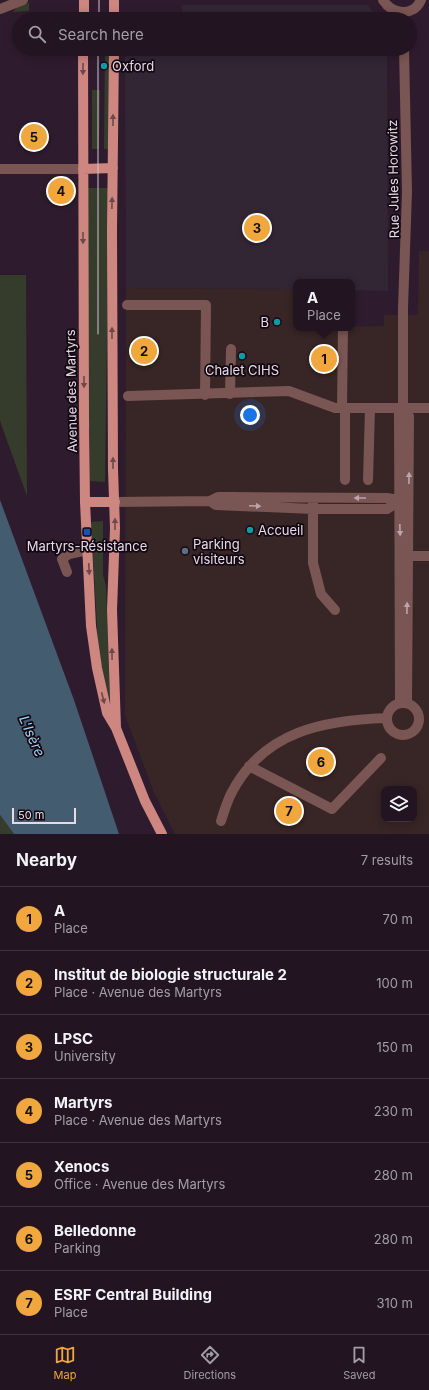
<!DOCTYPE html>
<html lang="en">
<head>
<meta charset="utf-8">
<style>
  :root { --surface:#231422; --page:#2b1d2a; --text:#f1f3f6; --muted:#a39ea5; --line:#403340; --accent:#f0a73e }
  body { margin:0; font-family:Inter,sans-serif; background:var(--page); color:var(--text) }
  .controls { position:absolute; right:12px; bottom:12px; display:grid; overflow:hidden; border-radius:8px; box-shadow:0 2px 10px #0003 }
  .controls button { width:36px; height:36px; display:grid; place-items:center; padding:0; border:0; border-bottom:1px solid var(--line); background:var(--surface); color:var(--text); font:20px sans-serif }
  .scale { position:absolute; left:12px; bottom:10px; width:64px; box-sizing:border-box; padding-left:4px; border:2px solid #e7d9e6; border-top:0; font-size:11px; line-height:14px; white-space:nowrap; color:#e7d9e6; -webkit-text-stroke:3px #120912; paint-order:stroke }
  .you { position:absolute; left:250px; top:415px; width:14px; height:14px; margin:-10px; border:3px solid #fff; border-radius:50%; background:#1a73e8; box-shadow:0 0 0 6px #1a73e833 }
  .badge { display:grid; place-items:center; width:26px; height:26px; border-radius:50%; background:var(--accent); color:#111; font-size:13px; font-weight:700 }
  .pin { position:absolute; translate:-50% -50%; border:2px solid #fff; box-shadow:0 1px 4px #0006 }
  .popup { position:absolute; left:293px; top:279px; width:62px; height:52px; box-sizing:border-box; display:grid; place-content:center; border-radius:8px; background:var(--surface); filter:drop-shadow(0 1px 3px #0005); font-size:13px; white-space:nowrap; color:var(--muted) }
  .popup b { font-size:15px; color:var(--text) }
  .popup::after { content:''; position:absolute; left:50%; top:100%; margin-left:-8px; border:8px solid transparent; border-top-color:var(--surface) }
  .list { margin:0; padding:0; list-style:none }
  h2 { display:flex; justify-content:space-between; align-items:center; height:52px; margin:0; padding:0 16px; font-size:17px }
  h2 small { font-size:13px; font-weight:400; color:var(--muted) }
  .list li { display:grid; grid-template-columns:26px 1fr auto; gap:12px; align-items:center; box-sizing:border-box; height:64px; padding:0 16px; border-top:1px solid var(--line) }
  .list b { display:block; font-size:15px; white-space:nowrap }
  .list p { margin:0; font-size:13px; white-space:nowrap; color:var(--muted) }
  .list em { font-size:13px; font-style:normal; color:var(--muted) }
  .icon { flex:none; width:22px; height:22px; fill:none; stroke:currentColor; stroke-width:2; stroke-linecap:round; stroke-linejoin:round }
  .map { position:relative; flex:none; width:429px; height:834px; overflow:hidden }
  .search { position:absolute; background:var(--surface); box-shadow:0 2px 10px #0003; left:12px; right:12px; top:12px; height:44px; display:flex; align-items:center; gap:10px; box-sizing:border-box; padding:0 14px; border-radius:22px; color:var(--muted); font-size:15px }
  .sheet { height:500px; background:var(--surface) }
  nav { display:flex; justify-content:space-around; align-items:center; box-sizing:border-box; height:56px; border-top:1px solid var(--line); background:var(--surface); font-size:11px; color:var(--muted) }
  nav a { display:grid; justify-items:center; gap:2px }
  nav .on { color:var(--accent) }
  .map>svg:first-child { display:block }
</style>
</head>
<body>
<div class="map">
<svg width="429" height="834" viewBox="0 0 429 834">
  <rect width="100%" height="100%" fill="#2f1b2e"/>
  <path fill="#382525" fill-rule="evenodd" d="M429 85V834H175L153 790 125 715 126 288 296 289V328L384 326V315H418L419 251H429ZM384 789H414V819H384Z"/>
  <path fill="#322634" d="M182 5H368L378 19H138L182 18Z
    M125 49H387L388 291 352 290V282H296V289L126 288Z"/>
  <path fill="#353c2c" d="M29 3V11L13 12 19 5Z
    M105 49H110V149H104Z
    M92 90H100L99 149H92Z
    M88 188H109L105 482 90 481V430L87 423Z
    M0 275H26L27 496 0 421Z
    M103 521V575L106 586 110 703 107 701 98 643 91 522Z
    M0 815 14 834H0Z"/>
  <path fill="#435c70" d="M0 500 74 700 119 834H14L0 815Z"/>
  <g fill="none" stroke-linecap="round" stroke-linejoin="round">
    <path stroke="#795553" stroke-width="10" d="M383 0C392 14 413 18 421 0
      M0 9 23 0
      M404 49 407 192 403 308V408L409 416 407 703
      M0 169H83
      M127 305H206L205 395
      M230 394 231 349
      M128 396 289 391 335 408H429
      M342 408 343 328
      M345 480V408
      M368 480 370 408
      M210 501 216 505 313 509H387L399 501
      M115 502 210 501 218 497H233L387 498 404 501
      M313 502V563L321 594 335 610
      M401 556H429
      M67 572 62 559 69 554 88 550
      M387 719a16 16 0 1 1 32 0a16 16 0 1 1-32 0Z
      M400 703 399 414 403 408
      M249 766 332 809 381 758
      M221 821C224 812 227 801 232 792 264 731 324 720 387 718"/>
    <path stroke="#ce8681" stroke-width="10" d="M84 19V0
      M114 19V0
      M83 49 84 416 85 502 91 626 97 668 107 713 116 728 145 801 162 834
      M114 49 112 230 113 469 115 528 112 610 116 728
      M83 169 113 168
      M85 502H115"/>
    <path stroke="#d3c4d2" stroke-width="1" d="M99 19V0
      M98 334V49"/>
  </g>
  <defs><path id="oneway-solid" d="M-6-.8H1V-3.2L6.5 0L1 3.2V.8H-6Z"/></defs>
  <g fill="#70484a">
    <use href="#oneway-solid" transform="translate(83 69) rotate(91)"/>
    <use href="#oneway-solid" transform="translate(113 120) rotate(-90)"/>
    <use href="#oneway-solid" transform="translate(112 203) rotate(-89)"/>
    <use href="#oneway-solid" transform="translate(83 238) rotate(90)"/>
    <use href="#oneway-solid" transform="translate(112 333) rotate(-90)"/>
    <use href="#oneway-solid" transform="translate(84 382) rotate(90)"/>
    <use href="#oneway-solid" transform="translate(113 463) rotate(-90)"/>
    <use href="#oneway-solid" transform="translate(115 524) rotate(-90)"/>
    <use href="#oneway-solid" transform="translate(89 569) rotate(87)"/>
    <use href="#oneway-solid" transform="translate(112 654) rotate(-91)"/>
    <use href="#oneway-solid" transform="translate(103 698) rotate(76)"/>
  </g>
  <g fill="#bba4ab">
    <use href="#oneway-solid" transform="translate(409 478) rotate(-89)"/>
    <use href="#oneway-solid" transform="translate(360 498) rotate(180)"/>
    <use href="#oneway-solid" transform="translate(255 506) rotate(3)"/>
    <use href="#oneway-solid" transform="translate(400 530) rotate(88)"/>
    <use href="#oneway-solid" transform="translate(407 608) rotate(-89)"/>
  </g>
  <g fill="#0f9aa8" stroke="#120912" stroke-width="1.5">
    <circle cx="104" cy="66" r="4"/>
    <circle cx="277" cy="322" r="4"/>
    <circle cx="242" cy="356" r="4"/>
    <circle cx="250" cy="530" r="4"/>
  </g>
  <rect fill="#1a4fb4" stroke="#120912" stroke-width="1.5" x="83" y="528" width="8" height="8" rx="2"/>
  <circle fill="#5c6f8a" stroke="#120912" stroke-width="1.5" cx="185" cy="551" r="4"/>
  <g text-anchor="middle" stroke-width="3.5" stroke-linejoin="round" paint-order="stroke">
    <g font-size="13" fill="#e7d9e6" stroke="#120912" text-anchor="start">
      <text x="112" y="71">Oxford</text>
      <text x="269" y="327" text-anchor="end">B</text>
      <text x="242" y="375" text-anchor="middle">Chalet CIHS</text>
      <text x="258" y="535">Accueil</text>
      <text x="193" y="549">Parking<tspan x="193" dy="15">visiteurs</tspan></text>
      <text x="87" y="551" text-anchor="middle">Martyrs-Résistance</text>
    </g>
    <g font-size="13" fill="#e7d9e6" stroke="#120912">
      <text transform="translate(393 179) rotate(-91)" y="5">Rue Jules Horowitz</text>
      <text transform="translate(71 391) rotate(-91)" y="5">Avenue des Martyrs</text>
    </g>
    <g font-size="14" font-style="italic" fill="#a2d0f8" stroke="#120912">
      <text transform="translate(32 736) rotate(66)" y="5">L'Isère</text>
    </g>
  </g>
</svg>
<div class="controls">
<button><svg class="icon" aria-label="layers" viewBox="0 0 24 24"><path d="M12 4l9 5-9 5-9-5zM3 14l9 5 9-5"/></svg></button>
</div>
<div class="scale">50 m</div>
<div class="you"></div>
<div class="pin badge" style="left:324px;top:359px">1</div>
<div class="popup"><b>A</b>Place</div>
<div class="pin badge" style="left:144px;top:351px">2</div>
<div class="pin badge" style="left:257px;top:228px">3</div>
<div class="pin badge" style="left:61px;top:191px">4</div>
<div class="pin badge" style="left:34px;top:137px">5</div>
<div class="pin badge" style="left:321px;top:762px">6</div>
<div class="pin badge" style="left:289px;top:811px">7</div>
<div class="search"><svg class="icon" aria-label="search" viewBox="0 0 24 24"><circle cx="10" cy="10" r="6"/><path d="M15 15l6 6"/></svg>Search here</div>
</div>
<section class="sheet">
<h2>Nearby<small>7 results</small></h2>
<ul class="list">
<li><span class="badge">1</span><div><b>A</b><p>Place</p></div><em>70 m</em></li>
<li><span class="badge">2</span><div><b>Institut de biologie structurale 2</b><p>Place · Avenue des Martyrs</p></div><em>100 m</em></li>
<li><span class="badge">3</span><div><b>LPSC</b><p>University</p></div><em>150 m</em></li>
<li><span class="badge">4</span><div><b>Martyrs</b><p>Place · Avenue des Martyrs</p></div><em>230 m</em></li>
<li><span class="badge">5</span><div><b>Xenocs</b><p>Office · Avenue des Martyrs</p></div><em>280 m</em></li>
<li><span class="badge">6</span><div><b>Belledonne</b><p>Parking</p></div><em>280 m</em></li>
<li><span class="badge">7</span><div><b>ESRF Central Building</b><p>Place</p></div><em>310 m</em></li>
</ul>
</section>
<nav>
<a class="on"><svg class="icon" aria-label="map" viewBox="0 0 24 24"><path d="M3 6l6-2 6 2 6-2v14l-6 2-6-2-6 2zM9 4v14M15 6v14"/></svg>Map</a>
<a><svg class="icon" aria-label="directions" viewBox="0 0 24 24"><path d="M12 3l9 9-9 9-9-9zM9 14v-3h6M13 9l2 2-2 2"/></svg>Directions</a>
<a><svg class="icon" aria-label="saved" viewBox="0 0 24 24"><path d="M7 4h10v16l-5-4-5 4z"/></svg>Saved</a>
</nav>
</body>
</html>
